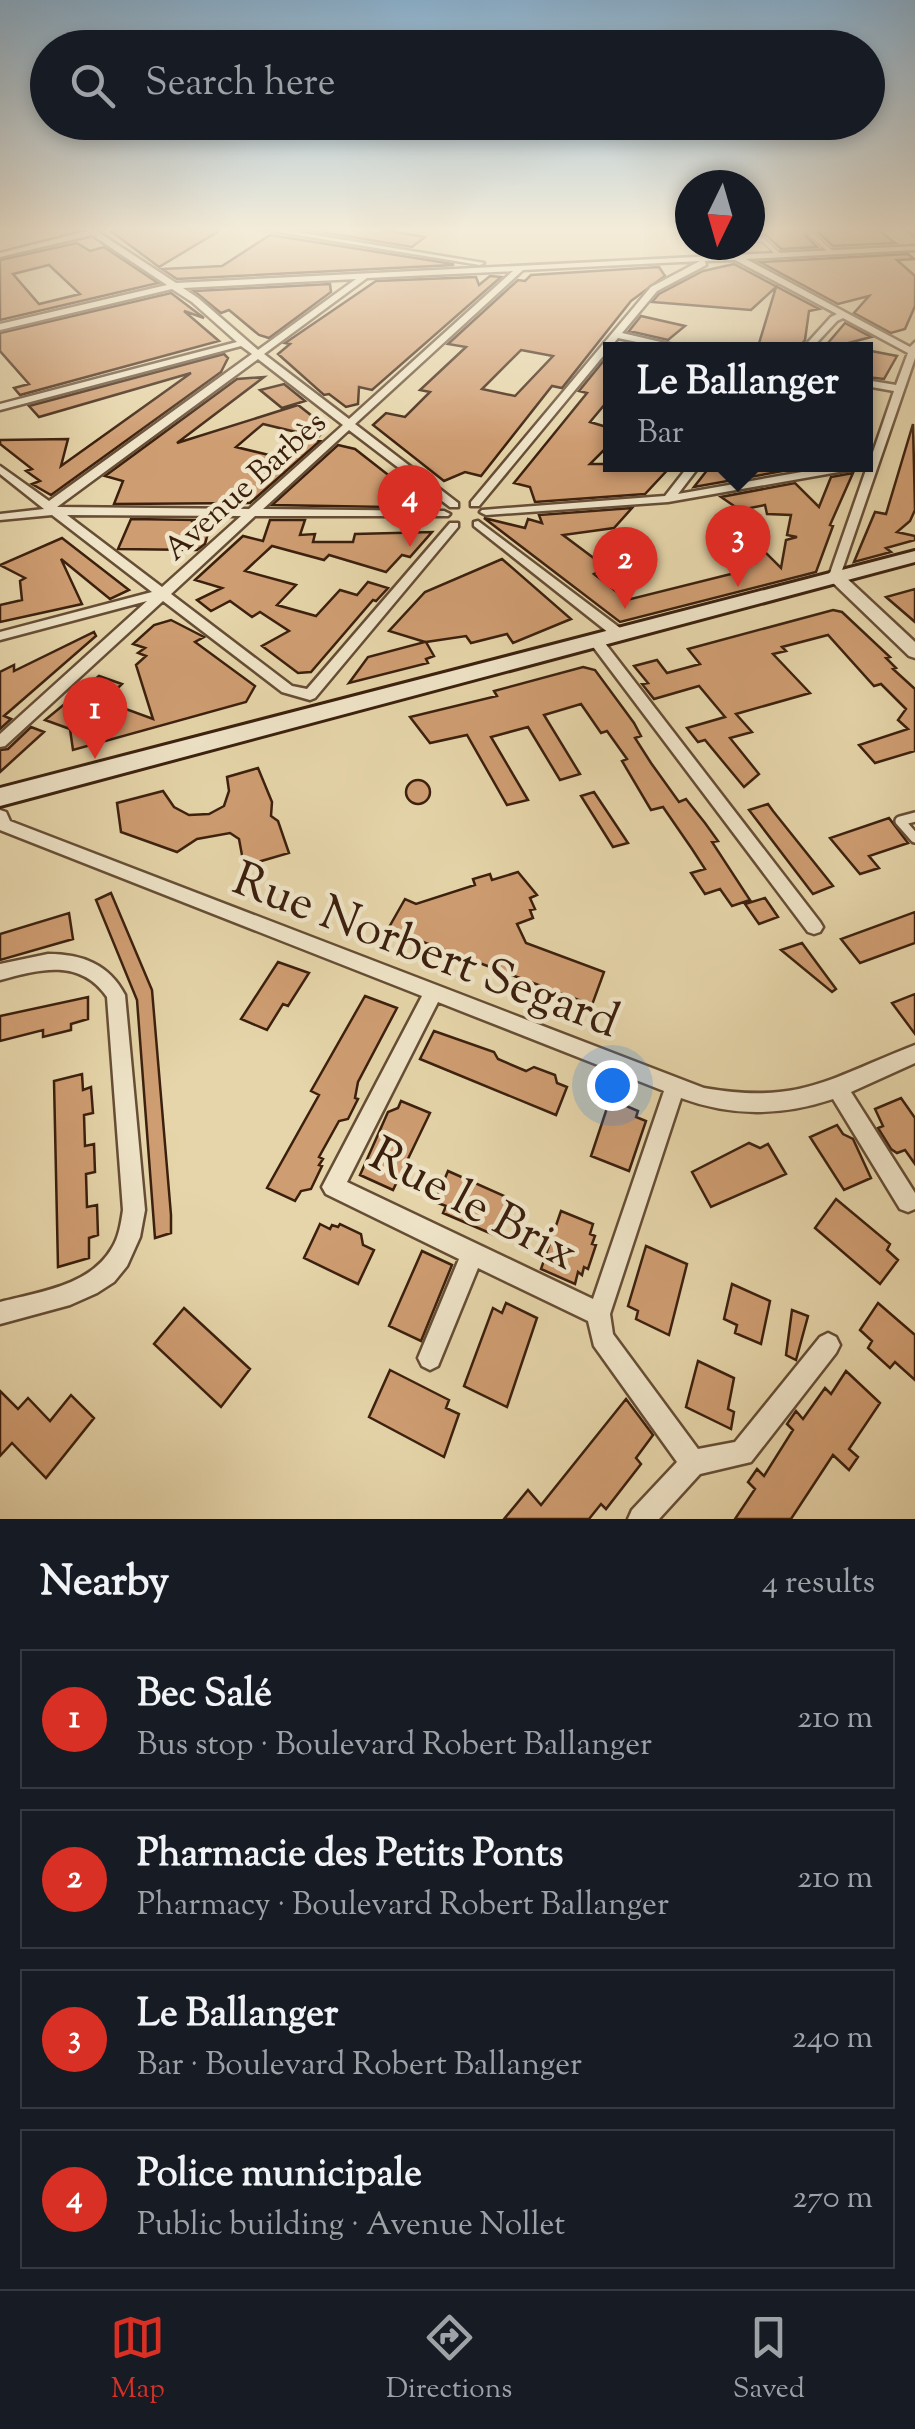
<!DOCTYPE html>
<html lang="en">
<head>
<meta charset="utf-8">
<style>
  :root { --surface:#171b24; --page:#242831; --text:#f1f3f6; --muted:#9ea1a6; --line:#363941; --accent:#d93025 }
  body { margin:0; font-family:"Sorts Mill Goudy",serif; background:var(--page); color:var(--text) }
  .compass { position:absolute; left:675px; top:170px; width:90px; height:90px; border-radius:50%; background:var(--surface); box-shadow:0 5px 15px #0003; rotate:185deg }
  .you { position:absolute; left:612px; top:1085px; width:35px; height:35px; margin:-25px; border:8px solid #fff; border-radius:50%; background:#1a73e8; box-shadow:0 0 0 15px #1a73e833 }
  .badge { display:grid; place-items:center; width:65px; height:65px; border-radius:50%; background:var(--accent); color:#fff; font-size:32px; font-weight:700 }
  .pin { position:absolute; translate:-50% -82px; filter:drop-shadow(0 2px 5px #0008) }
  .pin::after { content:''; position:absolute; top:52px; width:35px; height:30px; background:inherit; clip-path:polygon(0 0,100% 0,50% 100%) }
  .popup { position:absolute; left:603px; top:342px; width:270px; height:130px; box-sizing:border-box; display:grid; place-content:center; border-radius:0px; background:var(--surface); filter:drop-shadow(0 2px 8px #0005); font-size:32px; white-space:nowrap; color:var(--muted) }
  .popup b { font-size:38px; color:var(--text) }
  .popup::after { content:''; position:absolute; left:50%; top:100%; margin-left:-20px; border:20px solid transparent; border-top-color:var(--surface) }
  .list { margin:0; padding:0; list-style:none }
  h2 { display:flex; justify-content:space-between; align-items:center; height:130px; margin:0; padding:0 40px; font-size:42px }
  h2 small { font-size:32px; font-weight:400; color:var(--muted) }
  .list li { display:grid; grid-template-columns:65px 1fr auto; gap:30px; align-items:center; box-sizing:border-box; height:140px; margin:0 20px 20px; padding:0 20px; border:2px solid var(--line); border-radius:0px }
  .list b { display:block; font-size:38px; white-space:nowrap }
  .list p { margin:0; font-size:32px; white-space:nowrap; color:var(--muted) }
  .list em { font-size:32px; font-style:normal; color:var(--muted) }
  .icon { flex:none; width:55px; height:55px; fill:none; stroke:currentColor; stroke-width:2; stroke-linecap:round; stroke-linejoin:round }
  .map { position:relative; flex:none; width:915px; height:1519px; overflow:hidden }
  .search { position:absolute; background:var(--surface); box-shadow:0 5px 15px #0003; left:30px; right:30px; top:30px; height:110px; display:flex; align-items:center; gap:25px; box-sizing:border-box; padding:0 35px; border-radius:55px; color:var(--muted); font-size:38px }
  .sheet { height:770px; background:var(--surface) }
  nav { display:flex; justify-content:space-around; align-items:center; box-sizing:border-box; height:140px; border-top:2px solid var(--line); background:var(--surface); font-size:28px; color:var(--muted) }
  nav a { display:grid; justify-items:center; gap:5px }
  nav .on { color:var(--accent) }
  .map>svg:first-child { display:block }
</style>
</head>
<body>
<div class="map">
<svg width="915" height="1519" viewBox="0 0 915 1519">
  <rect width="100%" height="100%" fill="#e6d5aa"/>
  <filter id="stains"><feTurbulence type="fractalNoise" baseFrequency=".002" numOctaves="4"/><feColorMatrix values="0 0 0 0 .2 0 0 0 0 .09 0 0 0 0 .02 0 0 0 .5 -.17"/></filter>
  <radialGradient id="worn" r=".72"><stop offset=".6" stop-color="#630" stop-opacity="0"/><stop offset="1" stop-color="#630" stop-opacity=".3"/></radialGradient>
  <path fill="#cf9d72" stroke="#3b200e" stroke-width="2.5" fill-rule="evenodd" d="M128 228H224L159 267 112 232Z
    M297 228H373L425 237 412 247Z
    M750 228H807L806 236 817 247 781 249 766 235 750 234Z
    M819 228 880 231 895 243 833 246 818 232Z
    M270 235 453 264V265L177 279 162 269 222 266Z
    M77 243 90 251 104 247 158 283 0 320V260ZM49 265 80 294 39 304 13 274Z
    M908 254 914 259 897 260 915 276V306L905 329 891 333 854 313 869 296 838 304 760 262Z
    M734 264 819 309 809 311 805 340 797 350H757L776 287 751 310 652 302 659 294 703 271Z
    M659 267 665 276 631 301 562 388 552 386 481 476 465 472 444 481 373 425 386 413 405 417 430 392 420 390 466 347 448 344 518 280 525 281 531 275ZM521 350 553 356 515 396 482 389Z
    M490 276 501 277 372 390 359 387 358 404 346 407 329 394 324 395 278 354 290 344 285 343 376 281 476 277 479 285Z
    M330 284 331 292 269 338 259 335 229 310 221 313 194 291Z
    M171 293 204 318 184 311 219 341 20 395 14 388 29 384 0 351V333Z
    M641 316 685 326 668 340 629 331Z
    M845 323 871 337 822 350Z
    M866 350 897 356 884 379 866 377Z
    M610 353V398L590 422 610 428V444L590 464H673L645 494 535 502 530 487 514 483 587 393 579 391Z
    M224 354 228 358 221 372 51 495 32 484 40 481 26 471 32 469 0 444V440L68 439 61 466 191 373 39 417 29 406Z
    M264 377 177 443 298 405 325 426 316 434 320 435 315 440 320 441 250 503 114 504 123 481 105 476 237 379ZM263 424 300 433 273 456 236 447Z
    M284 384 305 401 282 408 260 390Z
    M913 424 915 510 910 521 897 532 915 536V540L886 548 891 552 854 562 875 512 886 514Z
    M338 445 355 449 405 488 389 494 387 507 272 505Z
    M712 464H777L783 471 694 487Z
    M853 473 830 525 833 526 816 572 620 622 484 518 525 528 528 519 542 523 539 515 632 508 614 528 563 535 607 568 594 574 627 600 743 571 740 567 755 563 742 551 759 546 781 568 786 540 797 537 787 535 791 515 767 514 765 505 740 510 721 497 795 483 819 507 831 477Z
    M131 519 196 520 191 521 210 526 205 544 197 550 118 549Z
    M270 520H305L300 535 315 534 313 542H353L355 534 432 532 410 557 402 555 386 572 329 555 324 560 272 546 245 571 296 585 277 605 316 616 340 590 357 595 368 582 388 588 376 601 373 600 311 672 298 673 262 646 289 631 260 612 252 617 230 601 211 611 197 600 222 588 195 580 243 536 263 541Z
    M62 538 129 590 110 599 61 559 82 604 0 622V605L22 600 20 581 25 578 0 565Z
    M502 559 571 619 513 643 507 634 471 643 466 636 426 642 434 656 426 659 428 663 349 683 368 657 425 642 389 631 425 592Z
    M915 589V622L886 597Z
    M833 610 842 612 890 657 886 658 896 668 893 669 915 689V751L875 763 859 745 908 729 898 720 906 709 881 684 874 686 828 635 782 647 786 651 773 654 810 693 736 714 752 732 730 738 759 774 744 787 705 740 698 742 687 728 725 717 699 686 654 699 642 684 648 683 634 666 657 660 667 673 700 664 688 649Z
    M171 620 204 637 195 642 255 686 246 702 73 750 70 729 45 720 99 676 122 684 104 701 153 719 136 665 146 656 138 653 145 648 133 644 154 625Z
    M94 632 96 636 4 716 11 719 0 729V672L14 665V671Z
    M583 667 595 670 634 723 641 736 635 738 651 763 679 802 686 799 705 823 718 841 712 842 750 900 732 906 720 889 705 894 691 873 705 869 692 849 663 807 651 810 622 761 627 759 607 731 601 733 581 704 544 715 580 774 560 780 528 727 491 737 528 800 507 805 467 735 430 743 410 717 497 696 494 691Z
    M31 727 44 732 0 772V750L8 749Z
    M258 768 272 802 271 816 278 821 289 853 244 866 239 839 230 833 197 839 177 852 121 832 117 803 163 791 174 807 189 815 209 814 224 806 229 791 227 777Z
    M406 792a12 12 0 1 1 24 0a12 12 0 1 1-24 0Z
    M594 792 628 843 613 847 581 796Z
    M768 804 773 811 833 886 813 894 749 810Z
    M889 818 908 843 869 856 879 868 860 874 830 838Z
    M518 872 537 895 530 898 535 909 530 910 533 918 517 924 526 943 604 972 592 1005 388 929 405 899 416 904 475 885 473 879 490 874 492 880Z
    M111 893 152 990 171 1215V1233L155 1238 137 1000 96 900Z
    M765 898 778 917 759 924 745 904Z
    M915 912V943L860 963 841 939Z
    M69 913 73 939 0 960V934Z
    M802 943 836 989 832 992 781 950Z
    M278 962 309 973 288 1006 283 1004 267 1030 241 1019Z
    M915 994V1034L892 1003Z
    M365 996 397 1008 358 1082 355 1098 358 1099 348 1119 339 1121 319 1157 323 1159 319 1165 322 1166 311 1189 301 1191 295 1201 267 1188 319 1095 311 1091Z
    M88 997V1019L71 1024V1030L43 1037V1030L0 1041V1016Z
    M434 1031 494 1052 498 1059 526 1071 534 1067 555 1075 557 1083 567 1087 556 1115 420 1059Z
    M82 1074 83 1090 91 1087 93 1113 84 1115 85 1146 94 1144 95 1172 86 1174 87 1207 97 1205 98 1235 89 1238V1258L58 1267 54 1081Z
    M901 1098 915 1118V1164L905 1150 897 1153 891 1149 878 1128 883 1126 875 1109Z
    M610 1099 638 1111 636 1117 646 1121 629 1171 591 1156Z
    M401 1101 430 1113 393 1190 360 1175 388 1112 398 1108Z
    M837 1125 843 1134 853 1139 871 1178 844 1190 810 1137Z
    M749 1143 760 1148 768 1144 786 1174 711 1207 692 1172Z
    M448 1171 513 1200 499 1237 443 1213 446 1206 435 1202Z
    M836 1199 890 1244 887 1250 898 1260 880 1284 815 1228Z
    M561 1211 593 1224 590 1234 595 1236 592 1244 596 1245 588 1269 584 1267 582 1275 578 1272 575 1284 541 1269Z
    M320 1224 330 1229 332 1225 338 1227 340 1224 361 1234 363 1245 374 1250 358 1284 304 1258Z
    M646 1246 687 1264 669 1335 636 1319 638 1311 628 1306Z
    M422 1251 452 1265 421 1341 389 1326Z
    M732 1284 770 1301 761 1344 735 1333 737 1325 724 1319Z
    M506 1303 537 1318 507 1407 464 1386 493 1308 502 1313Z
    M878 1303 915 1335V1380L895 1362 890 1368 868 1348 872 1341 860 1330Z
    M184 1308 250 1369 221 1407 154 1344Z
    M792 1310 808 1316 796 1360 786 1355Z
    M698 1361 734 1378 728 1409 734 1412 731 1429 686 1407Z
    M390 1370 449 1400 446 1408 459 1414 444 1457 369 1417Z
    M846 1371 880 1403 849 1449 858 1457 849 1470 833 1455 791 1519H735L755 1489 748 1482 757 1469 764 1476 793 1430 787 1424 796 1411 803 1419 825 1388 831 1394Z
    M0 1391 18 1409 28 1398 50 1421 71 1395 94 1418 46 1478 12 1443 0 1456Z
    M626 1399 653 1435 636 1458 641 1464 606 1509 601 1504 589 1519H504L528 1490 541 1505Z"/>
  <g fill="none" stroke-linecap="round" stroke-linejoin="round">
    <g stroke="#664d35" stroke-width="6">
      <path id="service-far1" d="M813 228 811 234 831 252
        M750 240H763L779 255"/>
    </g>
    <g stroke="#664d35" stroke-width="14">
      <path id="service" d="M915 817 900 821 915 838"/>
    </g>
    <g stroke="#664d35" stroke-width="5">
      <path id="minor" d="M83 228H92L176 283 915 246V250L746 259 910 347 915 342V358L839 579H831L829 576 867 467 668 502 486 515 480 512 482 510 665 496 690 464H701L678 494 847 464H866V461H870L894 391 866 386V380L896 385 908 353 843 318 837 321 810 350H801L831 317 837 314 735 260 705 261 706 265 657 291 622 333 695 350H675L618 338 479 506H471V502L651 287 700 261 523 270 355 424 458 503V507H450L349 430 263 509 444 511 450 514 448 516H255L171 594 292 686 307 689 450 523H458V527L315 698 310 700 282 692 163 601 5 746 0 747V734L147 601 0 640V632L152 592 52 515 0 520V514L44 509 0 474V466L49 501 252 354 241 346 0 410V404L237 342 192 302 172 289 0 330V324L167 285 92 235 0 257V253L87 231ZM513 271 349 419 264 354 367 278ZM356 279 258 350 198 298 183 288ZM258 359 343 425 249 509 57 507ZM67 515 241 516 162 587Z
        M255 228H272L484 263 480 265Z
        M906 228H914L915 236Z
        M478 521 624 631 626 634 624 637H614L474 526V522Z
        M596 637 601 638 820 922 823 927 820 932 814 934 808 932 591 644 589 641 591 638Z
        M0 810 6 812 10 821 704 1088C800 1105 830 1078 915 1045V1063L851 1092 915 1193V1209L908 1212 900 1209 833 1099C782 1116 732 1117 681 1098L610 1314 613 1334 698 1449 735 1442 820 1337 828 1333 836 1337 840 1345 836 1353 751 1462 700 1474 659 1519H628L632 1510 677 1462 594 1346 588 1321 478 1268 438 1366 430 1370 422 1366 418 1358 459 1259 326 1194 322 1187 422 996 0 830ZM438 1002 664 1091 593 1299 347 1182Z
        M48 954C82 954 109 964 125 995L145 1210 140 1237 127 1266 114 1282 97 1293 70 1305 0 1324V1302C39 1292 90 1286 112 1248 119 1237 121 1223 123 1210L107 997C80 958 40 969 0 980V964Z"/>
    </g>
    <g stroke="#664d35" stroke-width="5">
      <path id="tertiary" d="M835 571 841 573 915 642V658L909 656 829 579V573Z"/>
    </g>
    <g stroke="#3b200e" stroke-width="6">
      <path id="secondary" d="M915 551V562L0 806V788Z"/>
    </g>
    <use href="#service-far1" stroke="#efe4c8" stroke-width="4"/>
    <use href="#service" stroke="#efe4c8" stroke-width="9"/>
    <use href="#minor" fill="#efe4c8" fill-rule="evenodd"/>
    <use href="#tertiary" fill="#efe4c8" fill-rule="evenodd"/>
    <use href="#secondary" fill="#efe4c8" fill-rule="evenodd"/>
  </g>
  <linearGradient id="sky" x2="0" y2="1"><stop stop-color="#8ab4d4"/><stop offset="0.52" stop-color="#f4ecd9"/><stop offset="1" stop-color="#f4ecd9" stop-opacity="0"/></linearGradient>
  <rect width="915" height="441" fill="url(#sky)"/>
  <g text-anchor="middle" stroke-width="9" stroke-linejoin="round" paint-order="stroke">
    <g font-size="32" fill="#3b200e" stroke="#efe4c8">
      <text transform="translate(244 485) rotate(-42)" y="11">Avenue Barbès</text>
    </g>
    <g font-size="48" fill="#3b200e" stroke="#efe4c8">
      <text transform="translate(427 948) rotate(21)" y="17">Rue Norbert Segard</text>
      <text transform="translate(475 1202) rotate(28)" y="17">Rue le Brix</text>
    </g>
  </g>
  <rect width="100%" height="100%" filter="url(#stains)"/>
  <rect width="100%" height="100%" fill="url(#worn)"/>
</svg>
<svg class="compass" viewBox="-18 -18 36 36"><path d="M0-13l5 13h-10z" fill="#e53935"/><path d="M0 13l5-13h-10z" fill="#9ea1a6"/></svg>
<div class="you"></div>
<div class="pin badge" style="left:95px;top:759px">1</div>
<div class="pin badge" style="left:625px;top:609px">2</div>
<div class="pin badge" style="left:738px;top:587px">3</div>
<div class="popup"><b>Le Ballanger</b>Bar</div>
<div class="pin badge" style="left:410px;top:547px">4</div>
<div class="search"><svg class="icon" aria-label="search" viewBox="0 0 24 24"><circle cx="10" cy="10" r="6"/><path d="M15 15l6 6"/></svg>Search here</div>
</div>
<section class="sheet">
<h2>Nearby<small>4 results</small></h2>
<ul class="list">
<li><span class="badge">1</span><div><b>Bec Salé</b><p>Bus stop · Boulevard Robert Ballanger</p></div><em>210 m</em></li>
<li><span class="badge">2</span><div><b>Pharmacie des Petits Ponts</b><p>Pharmacy · Boulevard Robert Ballanger</p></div><em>210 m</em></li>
<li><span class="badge">3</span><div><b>Le Ballanger</b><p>Bar · Boulevard Robert Ballanger</p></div><em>240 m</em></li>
<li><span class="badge">4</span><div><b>Police municipale</b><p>Public building · Avenue Nollet</p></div><em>270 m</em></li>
</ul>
</section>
<nav>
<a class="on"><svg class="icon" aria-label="map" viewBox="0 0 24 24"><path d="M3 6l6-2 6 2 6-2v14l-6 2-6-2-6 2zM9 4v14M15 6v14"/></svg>Map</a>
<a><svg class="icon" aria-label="directions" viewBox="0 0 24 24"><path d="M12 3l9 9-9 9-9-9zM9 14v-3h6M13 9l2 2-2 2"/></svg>Directions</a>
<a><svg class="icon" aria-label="saved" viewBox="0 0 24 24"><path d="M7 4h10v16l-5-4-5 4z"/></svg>Saved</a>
</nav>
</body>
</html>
